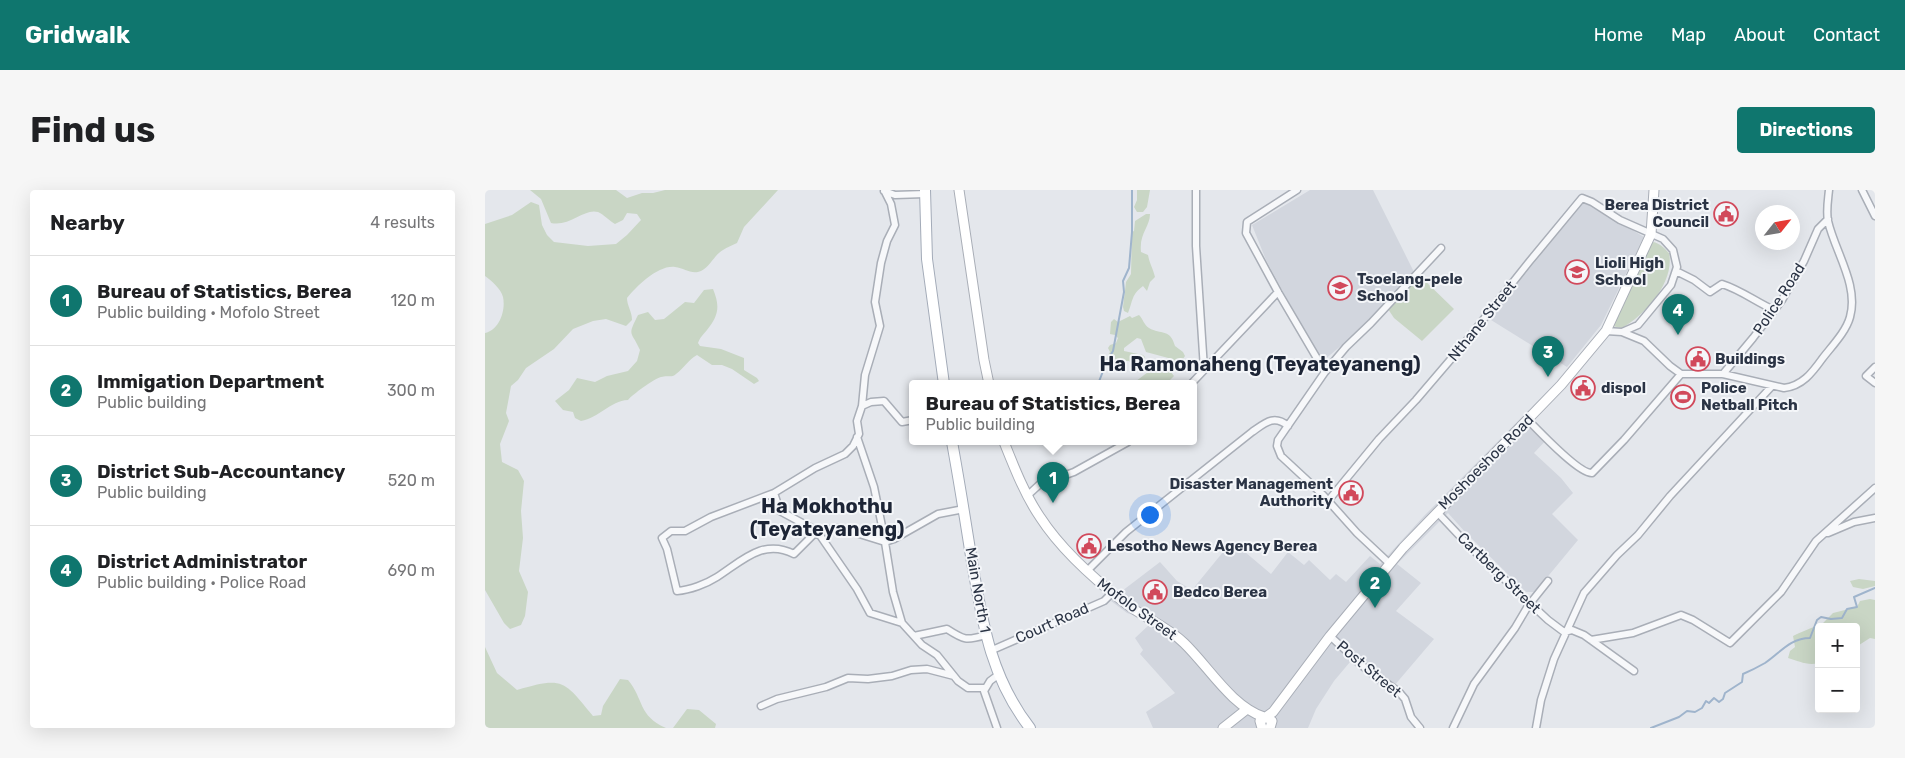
<!DOCTYPE html>
<html lang="en">
<head>
<meta charset="utf-8">
<style>
  :root { --surface:#fff; --page:#f6f6f6; --text:#202124; --muted:#757577; --line:#e0e0e0; --accent:#0f766e }
  body { margin:0; font-family:Rubik,sans-serif; background:var(--page); color:var(--text) }
  .controls { position:absolute; right:15px; bottom:15px; display:grid; overflow:hidden; border-radius:5px; box-shadow:0 5px 20px #0002 }
  .controls button { width:45px; height:45px; display:grid; place-items:center; padding:0; border:0; border-bottom:1px solid var(--line); background:var(--surface); color:var(--text); font:25px sans-serif }
  .compass { position:absolute; left:1270px; top:15px; width:45px; height:45px; border-radius:50%; background:var(--surface); box-shadow:0 5px 20px #0002; rotate:59deg }
  .you { position:absolute; left:664px; top:324px; width:18px; height:18px; margin:-12px; border:4px solid #fff; border-radius:50%; background:#1a73e8; box-shadow:0 0 0 8px #1a73e833 }
  .badge { display:grid; place-items:center; width:32px; height:32px; border-radius:50%; background:var(--accent); color:#fff; font-size:16px; font-weight:700 }
  .pin { position:absolute; translate:-50% -41px; filter:drop-shadow(0 1px 2px #0008) }
  .pin::after { content:''; position:absolute; top:26px; width:18px; height:15px; background:inherit; clip-path:polygon(0 0,100% 0,50% 100%) }
  .popup { position:absolute; left:424px; top:190px; width:288px; height:65px; box-sizing:border-box; display:grid; place-content:center; border-radius:5px; background:var(--surface); filter:drop-shadow(0 1px 4px #0005); font-size:16px; white-space:nowrap; color:var(--muted) }
  .popup b { font-size:19px; color:var(--text) }
  .popup::after { content:''; position:absolute; left:50%; top:100%; margin-left:-10px; border:10px solid transparent; border-top-color:var(--surface) }
  .list { margin:0; padding:0; list-style:none }
  h2 { display:flex; justify-content:space-between; align-items:center; height:65px; margin:0; padding:0 20px; font-size:21px }
  h2 small { font-size:16px; font-weight:400; color:var(--muted) }
  .list li { display:grid; grid-template-columns:32px 1fr auto; gap:15px; align-items:center; box-sizing:border-box; height:90px; padding:0 20px; border-top:1px solid var(--line) }
  .list b { display:block; font-size:19px; white-space:nowrap }
  .list p { margin:0; font-size:16px; white-space:nowrap; color:var(--muted) }
  .list em { font-size:16px; font-style:normal; color:var(--muted) }
  .map { position:relative; flex:none; width:1390px; height:538px; overflow:hidden; border-radius:5px }
  header { display:flex; align-items:center; gap:30px; box-sizing:border-box; height:70px; padding:0 25px; background:var(--accent); color:#fff }
  header strong { font-size:24px }
  nav { display:flex; gap:28px; margin-inline-start:auto; font-size:18px }
  .intro { display:flex; align-items:center; justify-content:space-between; box-sizing:border-box; height:120px; padding:0 30px }
  h1 { margin:0; font-size:35px }
  .button { padding:12px 22px; border-radius:5px; background:var(--accent); color:#fff; font-size:18px; font-weight:700 }
  main { display:flex; gap:30px; padding:0 30px }
  aside { flex:1; background:var(--surface); border-radius:5px; box-shadow:0 5px 20px #0002 }
  .map>svg:first-child { display:block }
</style>
</head>
<body>
<header>
<strong>Gridwalk</strong>
<nav><a>Home</a><a>Map</a><a>About</a><a>Contact</a></nav>
</header>
<div class="intro"><h1>Find us</h1><a class="button">Directions</a></div>
<main>
<aside>
<h2>Nearby<small>4 results</small></h2>
<ul class="list">
<li><span class="badge">1</span><div><b>Bureau of Statistics, Berea</b><p>Public building · Mofolo Street</p></div><em>120 m</em></li>
<li><span class="badge">2</span><div><b>Immigation Department</b><p>Public building</p></div><em>300 m</em></li>
<li><span class="badge">3</span><div><b>District Sub-Accountancy</b><p>Public building</p></div><em>520 m</em></li>
<li><span class="badge">4</span><div><b>District Administrator</b><p>Public building · Police Road</p></div><em>690 m</em></li>
</ul>
</aside>
<div class="map">
<svg width="1390" height="538" viewBox="0 0 1390 538">
  <rect width="100%" height="100%" fill="#e4e7ec"/>
  <path fill="#d2d6de" d="M825 0H888L929 82 879 136 838 171 827 155 781 70 767 35Z
    M1099 11 1159 47 1116 135 1082 177 1006 130 1008 124Z
    M1041 223 1065 246 1049 263 1076 288 1088 303 1067 324 1093 350 1050 402H1041L981 343 963 323 912 374 936 393 911 421 949 449 903 503 865 472 849 491 831 519 823 538H668L661 522 690 503 655 464 658 460 650 448 665 434 654 427 642 423 626 411 637 401 675 372 692 391 707 400 747 351 786 384 803 362 819 375 824 370 845 390 851 384 861 392 885 366 895 374 939 326Z"/>
  <path fill="#c9d6c5" d="M45 0H131L142 8 157 3H168L180 0H293L259 37 252 53C248 55 242 57 238 60 229 65 225 77 216 81 206 85 200 78 190 77 173 75 152 96 142 108 142 116 147 121 147 130L141 136 121 129 108 131 88 139 69 159 41 178 33 190 26 196 21 223 24 231 15 254 17 272 33 280 39 291 36 321 38 348 34 381 43 402 40 426 36 435 25 439 19 433 0 400V143C14 140 21 121 18 107 16 99 7 91 0 86V34L27 25 46 12 54 15 57 35 62 45 69 52 103 56 131 54 142 45 156 30 152 24 142 23 138 30 130 34C125 31 118 24 113 22 99 18 85 37 66 33L56 9Z
    M652 0H665L662 17 658 22H652L649 17 652 10Z
    M661 24H665C665 37 654 43 656 62L663 65C665 75 668 78 670 87L665 92 662 101 658 96C646 105 648 111 643 123L639 121 638 117 641 92 646 84 647 42 649 41 650 31Z
    M1167 52C1174 52 1180 59 1184 63 1190 92 1160 125 1137 138L1127 136Z
    M935 86 969 119 937 151 909 128 903 119Z
    M228 99C235 116 234 125 222 140 218 145 215 147 213 153L215 156 236 159 259 168V180L272 188 274 191 269 194 247 179 237 175H227L212 165C203 170 199 178 191 184 187 188 182 185 176 187 169 189 148 204 143 210 125 211 114 228 96 231L90 228 88 222 78 220 70 211 84 200 92 188 110 192 122 186 143 181 152 171 155 160C146 140 142 147 153 125L163 122 170 130 179 129 200 112 209 113 219 100Z
    M654 125C658 129 659 135 664 138 676 145 685 138 690 156L698 162 700 166 696 172H692L687 169 661 162 656 149 652 148 639 158V161L658 165 660 167 659 172 647 175 644 171H640L637 175 629 176 620 170 625 162 623 158 625 155 631 153 633 148 630 145 625 144 626 132 629 129 633 132 645 126 647 128Z
    M672 176 684 180 689 186 683 192 674 190 658 194H651V191C659 186 664 180 672 176Z
    M1199 193 1211 205 1197 220 1184 209Z
    M1374 389 1390 391V396L1378 399 1368 397 1365 391Z
    M1385 409 1390 410V449L1385 448 1371 457V437H1334V473C1322 476 1314 471 1303 468L1305 461 1310 457 1308 446 1312 444 1338 433 1348 423 1372 417 1375 411Z
    M0 457 12 483 32 500C79 486 79 491 108 526L116 525 118 516 135 489 143 490C159 509 153 526 181 538H0Z
    M202 519 214 520 231 534 230 538H188Z"/>
  <g fill="none" stroke-linecap="round" stroke-linejoin="round">
    <path stroke="#9fb4cc" stroke-width="2" d="M613 194 622 171 628 161 639 102 638 91 644 78 647 42V0
      M1166 538 1194 527 1202 521 1210 522 1217 518 1221 511 1224 513 1229 508 1234 512 1238 509 1240 503 1257 492 1258 484C1265 481 1273 477 1280 473 1295 463 1305 448 1325 448L1332 430 1336 427 1346 429 1357 428 1362 419 1372 417 1369 407 1390 398"/>
    <g stroke="#a9aeb7" stroke-width="9">
      <path id="street" d="M711 0V56L719 179
        M812 0 762 32 761 43 793 102 840 182
        M1377 0 1390 26
        M399 1 410 5 440 4
        M1191 81 1209 90 1225 102 1237 94C1256 100 1271 112 1289 120
        M1137 142 1159 151 1185 176 1196 184H1238L1299 198C1317 196 1327 183 1337 169 1346 157 1361 142 1365 127 1374 95 1350 62 1343 31 1341 21 1343 10 1344 0
        M1390 177 1381 186 1390 193
        M1238 184 1268 148 1297 110 1319 71 1333 39 1343 29
        M706 194 793 102
        M377 216 380 185 395 136 390 112 396 73 402 51 410 35 406 14 400 2
        M1043 230C1053 240 1094 284 1107 283L1139 250 1196 184
        M372 247 389 297 399 346 408 402 417 433 437 455 452 465 473 491 483 498H500
        M289 303 295 321 332 341 355 338 400 352 409 349 453 324 479 319
        M543 305 555 294 589 282 643 252
        M843 311 894 249 931 210 978 155 1044 72 1097 8 1107 12 1135 30 1178 49 1188 60 1192 77 1186 95 1153 135 1137 142 1121 141
        M952 322 985 357 1063 430 1079 442 1087 440 1099 445 1149 481
        M1343 343 1369 332 1390 328
        M905 374 872 343 838 305 796 266 792 256 793 250 840 182 861 157 886 133 956 58
        M602 381 641 342 767 242C780 233 789 224 803 236
        M417 433 385 423 372 399 332 341 309 364C278 348 257 371 232 387 221 394 205 400 192 401L182 359 177 348 186 341H200L226 327 289 303 330 278 360 264 368 256 374 244 372 231 377 216 386 212 399 211 417 232 428 230
        M429 446 462 439C479 450 481 451 501 445
        M845 446 880 478 914 502 920 509 926 527 935 538
        M1106 450 1148 443 1196 425 1208 430 1245 453 1296 402 1331 351 1390 298
        M505 461 619 411 627 403
        M276 516 292 509 341 497 363 488 383 489 407 486 426 480 442 479 469 486
        M512 538 499 501 505 491 513 485
        M968 538 989 494 1030 438 1043 416 1063 391
        M1051 538 1056 510 1069 469 1099 403 1132 365 1153 345 1185 306 1287 196"/>
    </g>
    <g stroke="#a9aeb7" stroke-width="11">
      <path id="secondary" d="M474 0 499 170 504 194
        M519 252C529 277 540 305 555 327 577 361 609 389 640 413 659 428 682 436 699 453 724 477 746 516 779 527
        M781 527 788 522 845 446 918 358 1076 195 1121 141 1166 44 1169 0
        M738 538 762 519
        M777 538 775 531 781 527 787 531 785 538"/>
    </g>
    <g stroke="#a3abb8" stroke-width="12">
      <path id="primary" d="M440 0 442 69 459 194
        M467 252C474 290 480 328 486 366 497 429 504 485 545 538"/>
    </g>
    <use href="#street" stroke="#f7f8fa" stroke-width="6"/>
    <use href="#secondary" stroke="#fff" stroke-width="9"/>
    <use href="#primary" stroke="#fff" stroke-width="10"/>
  </g>
  <defs>
    <g id="civic-ring" transform="scale(1.25)"><circle r="9.5" fill="#f4f6f9" stroke="#d1495b" stroke-width="1.5"/><path d="M-.6-6.5H3V-4.5H.6V-3L4-1V1h2V6H-6V1h2V-1L-.6-3ZM-1.2 2.5V6h2.4V2.5Z" fill="#d1495b"/></g>
    <g id="school-ring" transform="scale(1.25)"><circle r="9.5" fill="#f4f6f9" stroke="#d1495b" stroke-width="1.5"/><path d="M0-5L7-2L0 1L-7-2ZM-4 1L0 2.5L4 1V4Q0 6-4 4Z" fill="#d1495b"/></g>
    <g id="stadium-ring" transform="scale(1.25)"><circle r="9.5" fill="#f4f6f9" stroke="#d1495b" stroke-width="1.5"/><path d="M0-5a6.5 5 0 1 0 0 10a6.5 5 0 1 0 0-10ZM-3.5-1.8h7v3.6h-7Z" fill="#d1495b"/></g>
  </defs>
  <g fill-rule="evenodd">
    <use href="#civic-ring" x="1241" y="24"/>
    <use href="#school-ring" x="1092" y="82"/>
    <use href="#school-ring" x="855" y="98"/>
    <use href="#civic-ring" x="1213" y="169"/>
    <use href="#civic-ring" x="1098" y="198"/>
    <use href="#stadium-ring" x="1198" y="207"/>
    <use href="#civic-ring" x="866" y="303"/>
    <use href="#civic-ring" x="604" y="356"/>
    <use href="#civic-ring" x="670" y="402"/>
  </g>
  <g text-anchor="middle" stroke-width="4" stroke-linejoin="round" paint-order="stroke">
    <g font-size="15" font-weight="bold" fill="#2b3445" stroke="#f4f6f9" text-anchor="start">
      <text x="1224" y="20" text-anchor="end">Berea District<tspan x="1224" dy="17">Council</tspan></text>
      <text x="1110" y="78">Lioli High<tspan x="1110" dy="17">School</tspan></text>
      <text x="872" y="94">Tsoelang-pele<tspan x="872" dy="17">School</tspan></text>
      <text x="1230" y="174">Buildings</text>
      <text x="1116" y="203">dispol</text>
      <text x="1216" y="203">Police<tspan x="1216" dy="17">Netball Pitch</tspan></text>
      <text x="848" y="299" text-anchor="end">Disaster Management<tspan x="848" dy="17">Authority</tspan></text>
      <text x="622" y="361">Lesotho News Agency Berea</text>
      <text x="688" y="407">Bedco Berea</text>
    </g>
    <g font-size="15" fill="#2b3445" stroke="#f4f6f9">
      <text transform="translate(1294 109) rotate(-57)" y="5">Police Road</text>
      <text transform="translate(997 131) rotate(-51)" y="5">Nthane Street</text>
      <text transform="translate(1001 272) rotate(-45)" y="5">Moshoeshoe Road</text>
      <text transform="translate(1014 383) rotate(44)" y="5">Cartberg Street</text>
      <text transform="translate(493 400) rotate(80)" y="5">Main North 1</text>
      <text transform="translate(652 419) rotate(36)" y="5">Mofolo Street</text>
      <text transform="translate(567 433) rotate(-24)" y="5">Court Road</text>
      <text transform="translate(884 479) rotate(40)" y="5">Post Street</text>
    </g>
    <g font-size="20" font-weight="bold" fill="#1d2536" stroke="#f4f6f9">
      <text x="775" y="181">Ha Ramonaheng (Teyateyaneng)</text>
      <text x="342" y="323">Ha Mokhothu<tspan x="342" dy="23">(Teyateyaneng)</tspan></text>
    </g>
  </g>
</svg>
<div class="controls">
<button>+</button>
<button>−</button>
</div>
<svg class="compass" viewBox="-18 -18 36 36"><path d="M0-13l5 13h-10z" fill="#e53935"/><path d="M0 13l5-13h-10z" fill="#757577"/></svg>
<div class="you"></div>
<div class="pin badge" style="left:568px;top:313px">1</div>
<div class="popup"><b>Bureau of Statistics, Berea</b>Public building</div>
<div class="pin badge" style="left:890px;top:418px">2</div>
<div class="pin badge" style="left:1063px;top:187px">3</div>
<div class="pin badge" style="left:1193px;top:145px">4</div>
</div>
</main>
</body>
</html>
